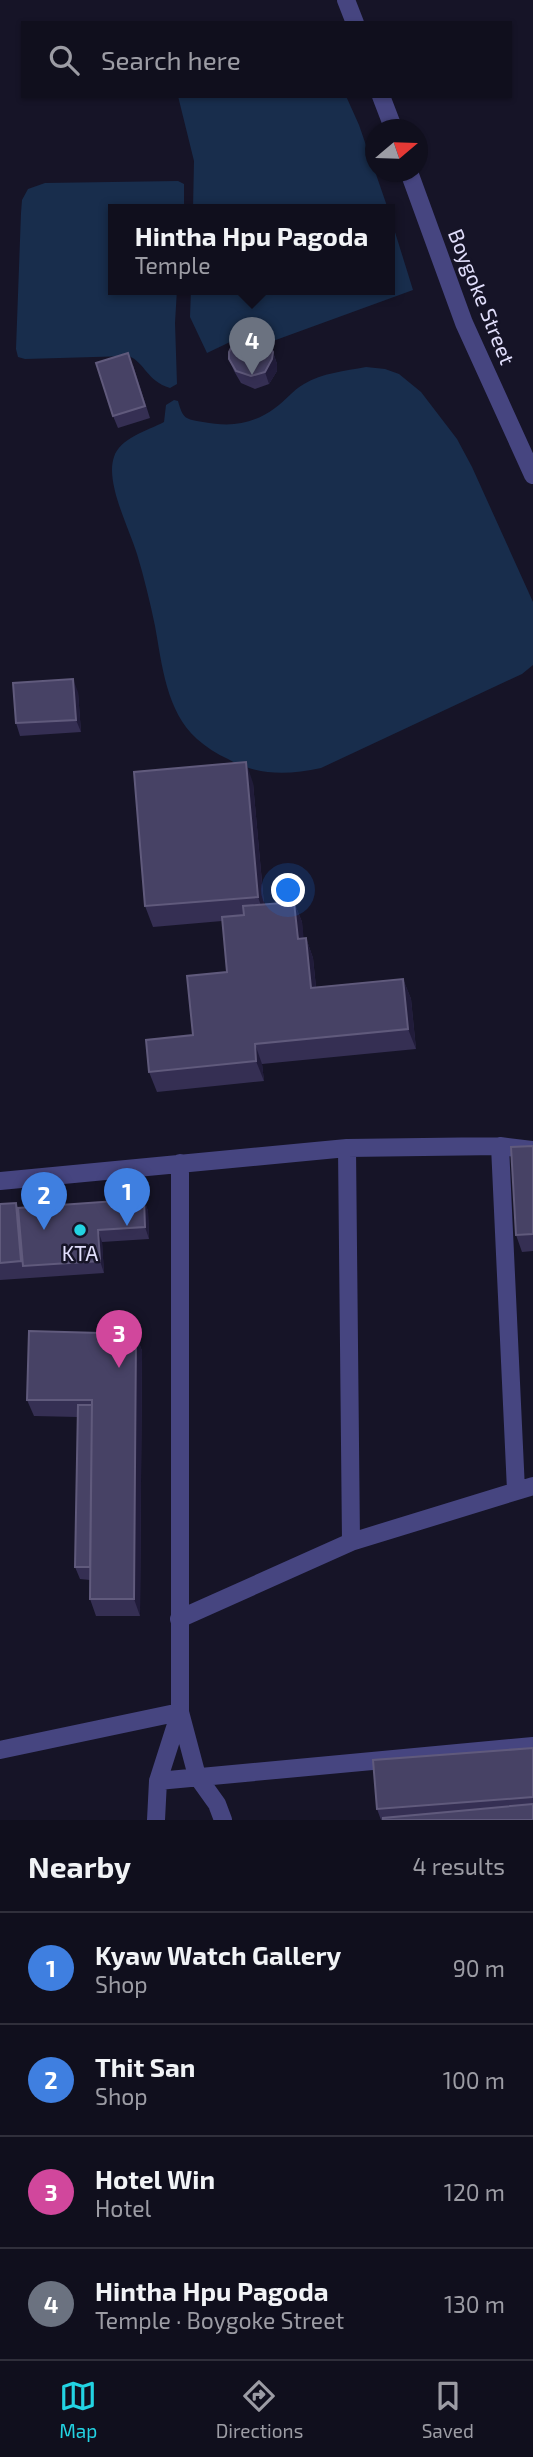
<!DOCTYPE html>
<html lang="en">
<head>
<meta charset="utf-8">
<style>
  :root { --surface:#100f1d; --page:#191826; --text:#f1f3f6; --muted:#9c9ca4; --line:#302f3b; --accent:#23d3e2 }
  body { margin:0; font-family:"Exo 2",sans-serif; background:var(--page); color:var(--text) }
  .compass { position:absolute; left:365px; top:119px; width:63px; height:63px; border-radius:50%; background:var(--surface); box-shadow:0 2px 5px #0004; rotate:71deg }
  .you { position:absolute; left:289px; top:891px; width:24px; height:24px; margin:-18px; border:5px solid #fff; border-radius:50%; background:#1a73e8; box-shadow:0 0 0 10px #1a73e833 }
  .badge { display:grid; place-items:center; width:46px; height:46px; border-radius:50%; background:var(--accent); color:#fff; font-size:23px; font-weight:700 }
  .pin { position:absolute; translate:-50% -58px; filter:drop-shadow(0 2px 4px #0008) }
  .pin::after { content:''; position:absolute; top:37px; width:24px; height:21px; background:inherit; clip-path:polygon(0 0,100% 0,50% 100%) }
  .popup { position:absolute; left:108px; top:204px; width:287px; height:91px; box-sizing:border-box; display:grid; place-content:center; border-radius:0px; background:var(--surface); filter:drop-shadow(0 2px 5px #0005); font-size:23px; white-space:nowrap; color:var(--muted) }
  .popup b { font-size:26px; color:var(--text) }
  .popup::after { content:''; position:absolute; left:50%; top:100%; margin-left:-14px; border:14px solid transparent; border-top-color:var(--surface) }
  .list { margin:0; padding:0; list-style:none }
  h2 { display:flex; justify-content:space-between; align-items:center; height:91px; margin:0; padding:0 28px; font-size:30px }
  h2 small { font-size:23px; font-weight:400; color:var(--muted) }
  .list li { display:grid; grid-template-columns:46px 1fr auto; gap:21px; align-items:center; box-sizing:border-box; height:112px; padding:0 28px; border-top:2px solid var(--line) }
  .list b { display:block; font-size:26px; white-space:nowrap }
  .list p { margin:0; font-size:23px; white-space:nowrap; color:var(--muted) }
  .list em { font-size:23px; font-style:normal; color:var(--muted) }
  .icon { flex:none; width:38px; height:38px; fill:none; stroke:currentColor; stroke-width:2; stroke-linecap:round; stroke-linejoin:round }
  .map { position:relative; flex:none; width:533px; height:1820px; overflow:hidden }
  .search { position:absolute; background:var(--surface); box-shadow:0 2px 5px #0004; left:21px; right:21px; top:21px; height:77px; display:flex; align-items:center; gap:18px; box-sizing:border-box; padding:0 24px; border-radius:0px; color:var(--muted); font-size:26px }
  .sheet { height:539px; background:var(--surface) }
  nav { display:flex; justify-content:space-around; align-items:center; box-sizing:border-box; height:98px; border-top:2px solid var(--line); background:var(--surface); font-size:19px; color:var(--muted) }
  nav a { display:grid; justify-items:center; gap:4px }
  nav .on { color:var(--accent) }
  .map>svg:first-child { display:block }
</style>
</head>
<body>
<div class="map">
<svg width="533" height="1820" viewBox="0 0 533 1820">
  <rect width="100%" height="100%" fill="#161427"/>
  <path fill="#182d4c" d="M178 96H346L359 125 388 209H193L194 161Z
    M178 181 184 184V209H114V289H177L175 323 177 384 170 388C147 381 145 363 129 356L25 359 18 357 16 349 21 213 22 200 28 189 45 183Z
    M390 216 413 290 273 341 253 331 207 353 190 317 191 289H390Z
    M366 367 385 369 399 374 421 392 457 439 472 467 533 602V665L522 674 321 768C288 775 258 776 228 759 217 754 206 747 197 739 166 711 162 664 155 626 150 602 144 577 137 554 129 528 105 482 114 457 120 438 147 431 164 422L166 405 174 400 178 401C183 419 185 419 203 422 230 427 252 425 275 408 285 401 293 390 304 384 322 373 345 371 366 367Z"/>
  <g fill="none" stroke-linecap="round" stroke-linejoin="round">
    <path stroke="#464580" stroke-width="18" d="M500 1146 516 1490
      M347 1148 351 1542
      M0 1181 347 1148 500 1146 533 1150
      M179 1619 351 1542 533 1486
      M0 1750 180 1712 197 1776 217 1804 223 1820
      M158 1781 533 1746
      M156 1820 158 1781 180 1712V1163"/>
    <path stroke="#464580" stroke-width="18" d="M346 0 355 23
      M381 96 394 130
      M409 172 464 323 533 475"/>
  </g>
  <path fill="#352f53" d="M273 352 277 364V371L269 384 255 389 241 383 234 371 229 359Z
    M133 365 150 418 118 428 113 416Z
    M78 692 81 732 20 736 16 723Z
    M253 783 264 904 294 902 302 922 303 938H306L313 958 316 987 403 979 411 999 416 1049 262 1064 264 1081 157 1092 149 1072 193 1035 227 972 222 921 153 927 145 906Z
    M533 1146V1251L522 1252 516 1235Z
    M144 1199 148 1211 149 1239 102 1242 104 1273 0 1280V1204L16 1203 18 1208Z
    M136 1334 142 1351 140 1616H96L90 1599V1580L80 1579 75 1567 78 1417 34 1416 27 1400Z
    M533 1748V1820H381L377 1809Z"/>
  <path fill="#211c3a" d="M273 352 277 364V371L269 384 265 372Z
    M73 679 78 692 81 732 76 720Z
    M246 762 253 783 265 917 258 897Z
    M294 902 302 922 306 959 298 939Z
    M306 938 313 958 318 1008 311 988Z
    M403 979 411 999 416 1049 408 1029Z
    M255 1044 262 1064 264 1081 256 1061Z
    M144 1199 148 1211 149 1239 145 1227Z
    M98 1230 102 1242 104 1273 100 1261Z
    M136 1334 142 1351 140 1616 134 1599Z"/>
  <path fill="#474265" stroke="#605a7c" stroke-width="2" d="M246 333H253L265 339 273 352 272 359 265 372 251 376 236 371 229 359V352L235 340Z
    M128 353 145 406 113 416 96 363Z
    M73 679 76 720 16 723 13 683Z
    M246 762 258 897 145 906 134 772Z
    M294 902 298 939 306 938 311 988 403 979 408 1029 255 1044 256 1061 149 1072 146 1040 193 1035 187 976 227 972 222 917 244 915 243 906Z
    M533 1146V1234L516 1235 511 1147Z
    M144 1199 145 1227 98 1230 100 1261 23 1266 18 1208Z
    M16 1203 21 1261 0 1263V1204Z
    M29 1331 136 1334 134 1599H90L92 1400H27Z
    M78 1405H92L90 1567H75Z
    M533 1748V1797L377 1809 373 1760Z
    M533 1804V1820H383V1818Z"/>
  <circle fill="#23d3e2" stroke="#161427" stroke-width="2.5" cx="80" cy="1230" r="7"/>
  <g text-anchor="middle" stroke-width="5" stroke-linejoin="round" paint-order="stroke">
    <g font-size="21" fill="#e1defb" stroke="#161427">
      <text transform="translate(481 297) rotate(68)" y="7">Boygoke Street</text>
    </g>
    <g font-size="21" fill="#e1defb" stroke="#161427">
      <text x="80" y="1261">KTA</text>
    </g>
  </g>
</svg>
<svg class="compass" viewBox="-18 -18 36 36"><path d="M0-13l5 13h-10z" fill="#e53935"/><path d="M0 13l5-13h-10z" fill="#9c9ca4"/></svg>
<div class="you"></div>
<div class="pin badge" style="left:127px;top:1226px;background:#3f7fe0">1</div>
<div class="pin badge" style="left:44px;top:1230px;background:#3f7fe0">2</div>
<div class="pin badge" style="left:119px;top:1368px;background:#d1479c">3</div>
<div class="pin badge" style="left:252px;top:375px;background:#6b7280">4</div>
<div class="popup"><b>Hintha Hpu Pagoda</b>Temple</div>
<div class="search"><svg class="icon" aria-label="search" viewBox="0 0 24 24"><circle cx="10" cy="10" r="6"/><path d="M15 15l6 6"/></svg>Search here</div>
</div>
<section class="sheet">
<h2>Nearby<small>4 results</small></h2>
<ul class="list">
<li><span class="badge" style="background:#3f7fe0">1</span><div><b>Kyaw Watch Gallery</b><p>Shop</p></div><em>90 m</em></li>
<li><span class="badge" style="background:#3f7fe0">2</span><div><b>Thit San</b><p>Shop</p></div><em>100 m</em></li>
<li><span class="badge" style="background:#d1479c">3</span><div><b>Hotel Win</b><p>Hotel</p></div><em>120 m</em></li>
<li><span class="badge" style="background:#6b7280">4</span><div><b>Hintha Hpu Pagoda</b><p>Temple · Boygoke Street</p></div><em>130 m</em></li>
</ul>
</section>
<nav>
<a class="on"><svg class="icon" aria-label="map" viewBox="0 0 24 24"><path d="M3 6l6-2 6 2 6-2v14l-6 2-6-2-6 2zM9 4v14M15 6v14"/></svg>Map</a>
<a><svg class="icon" aria-label="directions" viewBox="0 0 24 24"><path d="M12 3l9 9-9 9-9-9zM9 14v-3h6M13 9l2 2-2 2"/></svg>Directions</a>
<a><svg class="icon" aria-label="saved" viewBox="0 0 24 24"><path d="M7 4h10v16l-5-4-5 4z"/></svg>Saved</a>
</nav>
</body>
</html>
